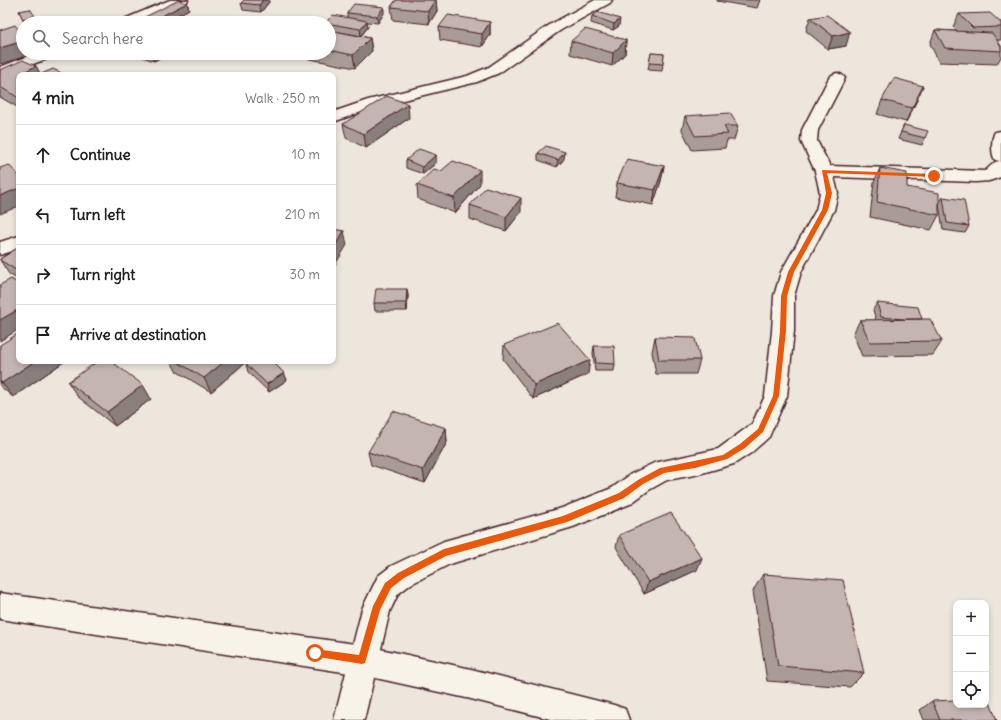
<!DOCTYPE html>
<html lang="en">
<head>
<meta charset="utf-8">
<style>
  :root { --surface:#fff; --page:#f2f2f2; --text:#202124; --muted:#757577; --line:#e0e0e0 }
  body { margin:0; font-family:Delius,sans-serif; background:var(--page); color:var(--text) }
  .controls { position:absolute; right:12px; bottom:12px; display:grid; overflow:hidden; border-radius:8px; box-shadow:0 2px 6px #0003 }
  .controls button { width:36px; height:36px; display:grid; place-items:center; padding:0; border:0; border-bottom:1px solid var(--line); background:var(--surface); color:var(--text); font:20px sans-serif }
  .stop { position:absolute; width:12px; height:12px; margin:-9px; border:3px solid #ea580c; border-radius:50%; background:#fff }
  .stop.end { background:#ea580c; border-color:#fff; box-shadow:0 1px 4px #0008 }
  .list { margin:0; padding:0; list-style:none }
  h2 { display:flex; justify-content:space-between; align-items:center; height:52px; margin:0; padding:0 16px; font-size:17px }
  h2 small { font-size:13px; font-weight:400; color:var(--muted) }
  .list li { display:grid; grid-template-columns:26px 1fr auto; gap:12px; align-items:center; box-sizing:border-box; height:60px; padding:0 16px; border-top:1px solid var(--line) }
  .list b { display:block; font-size:15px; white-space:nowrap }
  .list em { font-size:13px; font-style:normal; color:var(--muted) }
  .icon { flex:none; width:22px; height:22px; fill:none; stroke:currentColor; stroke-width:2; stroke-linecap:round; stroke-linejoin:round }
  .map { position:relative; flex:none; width:1001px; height:720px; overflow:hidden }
  .search { position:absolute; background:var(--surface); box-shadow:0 2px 6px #0003; left:16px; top:16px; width:320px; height:44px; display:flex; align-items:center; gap:10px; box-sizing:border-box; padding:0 14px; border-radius:22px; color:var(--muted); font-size:15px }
  .panel { position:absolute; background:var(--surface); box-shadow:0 2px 6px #0003; left:16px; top:72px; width:320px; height:292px; border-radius:8px }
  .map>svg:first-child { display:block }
</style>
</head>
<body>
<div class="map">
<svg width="1001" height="720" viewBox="0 0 1001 720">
  <rect width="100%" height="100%" fill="#ece6dd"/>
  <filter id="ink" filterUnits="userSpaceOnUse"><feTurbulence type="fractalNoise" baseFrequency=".025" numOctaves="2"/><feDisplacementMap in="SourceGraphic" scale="8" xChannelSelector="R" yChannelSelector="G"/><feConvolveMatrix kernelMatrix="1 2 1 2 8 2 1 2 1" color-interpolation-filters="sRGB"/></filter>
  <g filter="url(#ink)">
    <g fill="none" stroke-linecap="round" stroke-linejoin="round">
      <g stroke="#4a1f2b" stroke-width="3">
        <path id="minor" d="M170 0H188L186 3 139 23H120L122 20Z
          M595 0H612L610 3 561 30 499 73 477 82 379 106 333 122V112L368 100 467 76 489 67 551 24Z
          M37 53H57L55 56 0 76V67Z
          M837 73 842 75 845 78 818 130 817 141 830 166 985 171 995 162 1000 161 995 160C991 154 991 139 995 132L1001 131V177L989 181 976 182 834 177 838 193 834 210 801 272 794 296V331L787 396 769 437 751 453 734 464 695 475 667 480 649 490 630 504 573 527 450 564 411 584 398 594 390 611 364 720H334L362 609 378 576 391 566 444 541 562 508 612 488 631 474 654 463 718 449 752 424 765 396 772 331 774 296 781 272 816 210 820 193 815 171 801 141 802 130 829 78 832 75Z
          M19 236V249L0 255V242Z"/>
      </g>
      <g stroke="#4a1f2b" stroke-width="3">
        <path id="secondary" d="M0 593 362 645 471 669 614 705 625 709 629 720H554L471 699 362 675 0 619Z"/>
      </g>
      <use href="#minor" fill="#f7f3e8" fill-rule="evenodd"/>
      <use href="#secondary" fill="#f7f3e8" fill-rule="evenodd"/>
    </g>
    <path fill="#a99c97" stroke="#4a1f2b" d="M244 0H269V2L261 12 243 10 241 3Z
      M396 0H436L437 11 429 24 393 20 391 7Z
      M717 0H760L757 8 717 1Z
      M187 3 189 9 167 21 174 23H140L139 20Z
      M19 11 38 23H25Z
      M598 12 619 26 613 30 591 23 592 16Z
      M347 13H384L378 23 367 22 368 27 361 36 339 32 370 38 372 51 355 68 300 57V53H329V23L347 17Z
      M959 14 1001 22V40H997L1001 46V57L997 64 939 62 930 44 935 30 957 31 953 27Z
      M810 18 846 46 828 49 806 31Z
      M490 22V35L482 47 440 40 439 27Z
      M626 40 625 54 612 66 570 54 571 41Z
      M131 53H169L154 61Z
      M651 53 664 54 662 71 648 70Z
      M36 66 40 75H19V108L0 97V70Z
      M882 100H917L906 122 877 114Z
      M685 116 738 126 734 140H727L725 148 692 150 682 130Z
      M409 118 366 148 346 138 343 124Z
      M904 125 925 138 922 145 898 139Z
      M538 153 564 159 557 167 538 160Z
      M436 155V163L423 174 406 168V160Z
      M664 166 661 181 653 205 615 197 617 183Z
      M880 168 907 187 939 215 931 230 870 217 874 182Z
      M480 184 455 213 418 199 417 185Z
      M943 197 969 226 965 233 943 230 939 204Z
      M470 205 521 212 506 231 470 219Z
      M19 247V280L9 274 0 260V259Z
      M407 289 408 296 407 311H375L374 303Z
      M877 303 922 319 942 341 933 355 862 356 853 334 860 320H876L873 310Z
      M655 337 700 360 696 374H656L652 352Z
      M0 345 19 361H65L13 397 0 386Z
      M504 345 588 374 533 399 503 359Z
      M594 346 615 364 614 371H595L593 353Z
      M171 361H247L211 392 176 371Z
      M246 364 284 373 287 380 269 392 248 372Z
      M68 382 151 399 115 426 77 396Z
      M446 428 447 442 425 483 371 465 368 452Z
      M619 535 697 570 644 594 616 547Z
      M763 574 864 673 850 687 767 681 753 591Z
      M932 701 997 720H924L920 710Z"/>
    <path fill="#897f7b" stroke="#4a1f2b" d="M263 0H269V2L261 12 259 5Z
      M435 0H436L437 11 429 24 428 11Z
      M187 3 189 9 163 23H148Z
      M384 7V13L378 23 377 16Z
      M35 16 38 23H25L23 19Z
      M620 19 619 26 613 30 614 24Z
      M367 21 368 27 361 36 360 29Z
      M490 22V35L482 47V34Z
      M850 32 846 46 828 49 833 36Z
      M370 38 372 51 355 68 353 55Z
      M626 40 625 54 612 66 613 53Z
      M23 41V53H34V54L0 64V48Z
      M151 53H169L154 61Z
      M36 66 41 75H28L26 71Z
      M923 86 917 100 906 122 912 108Z
      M408 104 409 118 366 148 364 134Z
      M565 152 564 159 557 167 558 160Z
      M436 155V163L423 174 422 167Z
      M664 166 661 181 653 205 655 190Z
      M480 170V184L455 213 454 198Z
      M19 188V206L0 214V196Z
      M521 198V212L506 231V217Z
      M344 231 347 245 333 268V249Z
      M407 289 408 296 407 311 406 303Z
      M19 309V329L0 341V320Z
      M590 360 588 374 533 399 534 385Z
      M35 361H65L13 397 2 383Z
      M225 361H247L211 392 204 378Z
      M284 373 287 380 269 392 267 384Z
      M143 385 151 399 115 426 107 412Z
      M446 428 447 442 425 483 423 470Z
      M702 558 697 570 644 594 648 582Z"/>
    <path fill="#c4b5b0" stroke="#4a1f2b" d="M179 0 187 3 148 23 139 20Z
      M244 0H263L259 5 241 3Z
      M396 0H435L428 11 391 7Z
      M354 4 384 7 377 16 347 13Z
      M30 9 35 16 23 19 19 11Z
      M598 12 620 19 614 24 592 16Z
      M990 13 1000 22H1001V27L973 28 959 14Z
      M333 15 367 21 360 29 325 23Z
      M448 15 490 22 482 34 439 27Z
      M827 15 850 32 833 36 810 18Z
      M161 18 174 23H152Z
      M15 25 23 35V41L0 48V30Z
      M585 29 626 40 613 53 571 41Z
      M329 30 370 38 353 55 329 50Z
      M935 30 992 33 1001 46V51L945 48Z
      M651 53 664 54 663 64 649 63Z
      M23 60 36 66 26 71 34 75H19V98L0 87V70Z
      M53 69 66 75H39Z
      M894 78 923 86 912 108 882 100Z
      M387 96 408 104 364 134 343 124Z
      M730 113 738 126H724L728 134 695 136 685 116Z
      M904 125 928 131 925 138 901 132Z
      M546 146 565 152 558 160 538 153Z
      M419 149 436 155 422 167 406 160Z
      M627 159 664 166 655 190 617 183Z
      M453 161 480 170 454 198 417 185 434 169 441 171Z
      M9 165 19 176V188L0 196V168Z
      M880 168 907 173V187L939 193V215L877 202Z
      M486 187 521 198 506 217 470 205Z
      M943 197 964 200 969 226 947 223Z
      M333 229 344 231 333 249Z
      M19 247V272L0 260V259Z
      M11 279 19 284V309L0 320V285Z
      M376 289H407L406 303H374Z
      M877 303 918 307 922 319H904L881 317Z
      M930 319 942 341 870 342 860 320Z
      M558 323 590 360 534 385 504 345Z
      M19 333V361H35L2 383 0 381V345Z
      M655 337 695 338 700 360H659Z
      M594 346H614L615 364 596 363Z
      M98 361H111L143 385 107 412 68 382Z
      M176 361H225L204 378Z
      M251 361H272L284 373 267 384 246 364Z
      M393 411 446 428 423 470 368 452Z
      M671 513 702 558 648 582 619 535Z
      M763 574 843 580 864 673 778 666Z
      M986 698H988L997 720H940L932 701 956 700V705H986Z"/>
  </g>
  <path fill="#ea580c" d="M822 170 934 174 937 176 934 177 827 173 832 193 828 210 794 272 787 296 786 331 779 396 763 432 745 448 727 459 695 468 664 473 643 484 624 498 567 522 446 556 404 578 391 588 380 610 365 663 362 664 312 656V650L315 649 359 655 373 606 385 583 398 573 444 549 563 516 619 493 638 480 660 468 723 455 740 444 758 429 773 396 780 331 781 296 788 272 822 210 826 193Z"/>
</svg>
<div class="controls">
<button>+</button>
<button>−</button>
<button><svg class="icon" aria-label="locate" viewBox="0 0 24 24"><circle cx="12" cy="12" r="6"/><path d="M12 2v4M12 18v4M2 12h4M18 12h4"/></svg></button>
</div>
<div class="stop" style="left:315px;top:653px"></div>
<div class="stop end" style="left:934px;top:176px"></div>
<div class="search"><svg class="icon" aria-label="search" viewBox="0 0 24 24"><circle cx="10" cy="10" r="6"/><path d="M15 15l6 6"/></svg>Search here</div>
<section class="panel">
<h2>4 min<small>Walk · 250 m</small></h2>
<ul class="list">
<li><svg class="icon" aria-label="ahead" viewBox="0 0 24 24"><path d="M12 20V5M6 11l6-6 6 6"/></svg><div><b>Continue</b></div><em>10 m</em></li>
<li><svg class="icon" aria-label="left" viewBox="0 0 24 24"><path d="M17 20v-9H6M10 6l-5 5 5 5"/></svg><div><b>Turn left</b></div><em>210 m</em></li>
<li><svg class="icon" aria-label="right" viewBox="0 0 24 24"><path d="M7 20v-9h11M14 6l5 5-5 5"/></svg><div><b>Turn right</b></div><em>30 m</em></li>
<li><svg class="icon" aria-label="arrive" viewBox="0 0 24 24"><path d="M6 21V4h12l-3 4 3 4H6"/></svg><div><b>Arrive at destination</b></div></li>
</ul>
</section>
</div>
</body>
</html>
